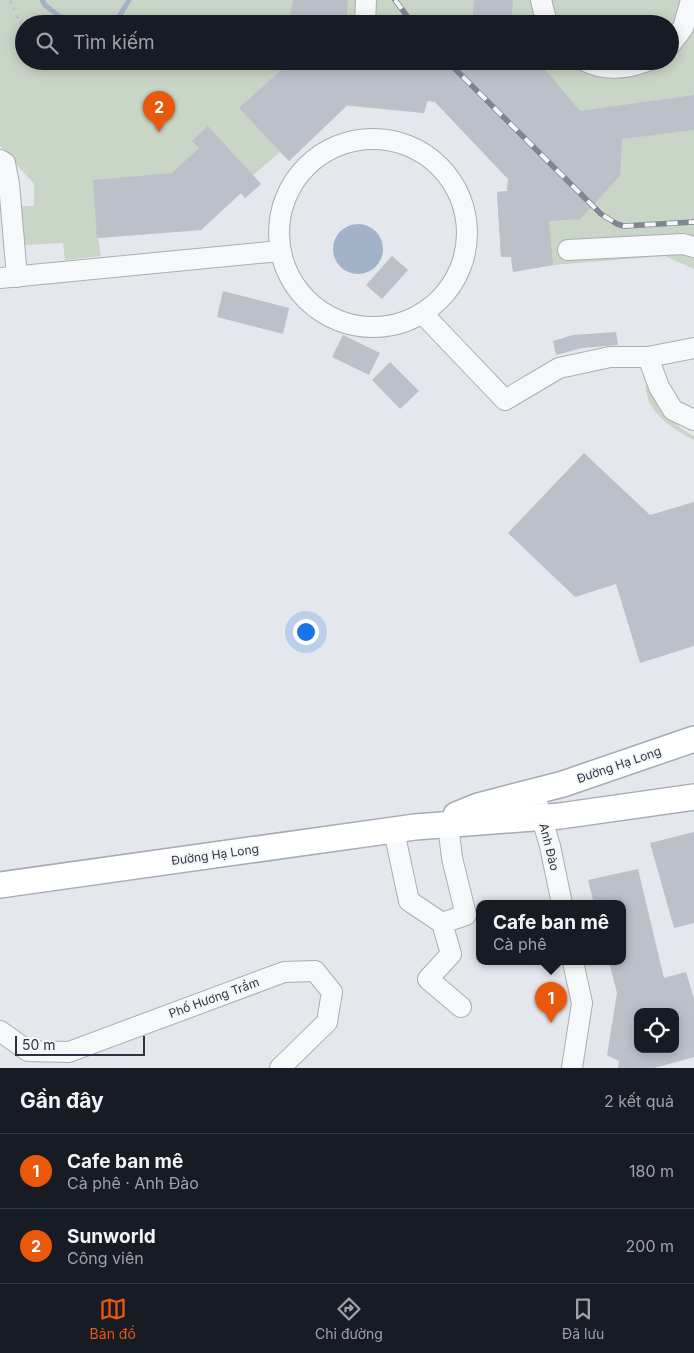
<!DOCTYPE html>
<html lang="vi">
<head>
<meta charset="utf-8">
<style>
  :root { --surface:#171b24; --page:#242831; --text:#f1f3f6; --muted:#9ea1a6; --line:#363941; --accent:#ea580c }
  body { margin:0; font-family:Inter,sans-serif; background:var(--page); color:var(--text) }
  .controls { position:absolute; right:15px; bottom:15px; display:grid; overflow:hidden; border-radius:10px; box-shadow:0 2px 12px #0003 }
  .controls button { width:45px; height:45px; display:grid; place-items:center; padding:0; border:0; border-bottom:1px solid var(--line); background:var(--surface); color:var(--text); font:25px sans-serif }
  .scale { position:absolute; left:15px; bottom:12px; width:130px; box-sizing:border-box; padding-left:5px; border:2px solid #2c3443; border-top:0; font-size:14px; line-height:18px; white-space:nowrap; color:#2c3443; -webkit-text-stroke:4px #f4f6f8; paint-order:stroke }
  .you { position:absolute; left:305px; top:631px; width:18px; height:18px; margin:-12px; border:4px solid #fff; border-radius:50%; background:#1a73e8; box-shadow:0 0 0 8px #1a73e833 }
  .badge { display:grid; place-items:center; width:32px; height:32px; border-radius:50%; background:var(--accent); color:#fff; font-size:16px; font-weight:700 }
  .pin { position:absolute; translate:-50% -41px; filter:drop-shadow(0 1px 2px #0008) }
  .pin::after { content:''; position:absolute; top:26px; width:18px; height:15px; background:inherit; clip-path:polygon(0 0,100% 0,50% 100%) }
  .popup { position:absolute; left:476px; top:900px; width:150px; height:65px; box-sizing:border-box; display:grid; place-content:center; border-radius:10px; background:var(--surface); filter:drop-shadow(0 1px 4px #0005); font-size:16px; white-space:nowrap; color:var(--muted) }
  .popup b { font-size:19px; color:var(--text) }
  .popup::after { content:''; position:absolute; left:50%; top:100%; margin-left:-10px; border:10px solid transparent; border-top-color:var(--surface) }
  .list { margin:0; padding:0; list-style:none }
  h2 { display:flex; justify-content:space-between; align-items:center; height:65px; margin:0; padding:0 20px; font-size:21px }
  h2 small { font-size:16px; font-weight:400; color:var(--muted) }
  .list li { display:grid; grid-template-columns:32px 1fr auto; gap:15px; align-items:center; box-sizing:border-box; height:75px; padding:0 20px; border-top:1px solid var(--line) }
  .list b { display:block; font-size:19px; white-space:nowrap }
  .list p { margin:0; font-size:16px; white-space:nowrap; color:var(--muted) }
  .list em { font-size:16px; font-style:normal; color:var(--muted) }
  .icon { flex:none; width:28px; height:28px; fill:none; stroke:currentColor; stroke-width:2; stroke-linecap:round; stroke-linejoin:round }
  .map { position:relative; flex:none; width:694px; height:1068px; overflow:hidden }
  .search { position:absolute; background:var(--surface); box-shadow:0 2px 12px #0003; left:15px; right:15px; top:15px; height:55px; display:flex; align-items:center; gap:12px; box-sizing:border-box; padding:0 18px; border-radius:28px; color:var(--muted); font-size:19px }
  .sheet { height:215px; background:var(--surface) }
  nav { display:flex; justify-content:space-around; align-items:center; box-sizing:border-box; height:70px; border-top:1px solid var(--line); background:var(--surface); font-size:14px; color:var(--muted) }
  nav a { display:grid; justify-items:center; gap:2px }
  nav .on { color:var(--accent) }
  .map>svg:first-child { display:block }
</style>
</head>
<body>
<div class="map">
<svg width="694" height="1068" viewBox="0 0 694 1068">
  <rect width="100%" height="100%" fill="#e4e7eb"/>
  <path fill="#c9d5c6" fill-rule="evenodd" d="M0 0H694V269L665 256 553 265 513 272 511 257H501L497 192 507 191 508 179 435 102 428 101 424 113 347 106 289 161 280 152 253 175 261 184 245 198 241 193 201 230 98 238 101 256 65 260 63 243 23 245 20 206H34V184L0 146ZM24 24H670V61H24Z
    M648 380C657 407 669 423 694 436V440C672 429 643 410 646 382Z"/>
  <path fill="#a2b3c9" d="M333 249a25 25 0 1 1 50 0a25 25 0 1 1-50 0Z"/>
  <g fill="none" stroke-linecap="round" stroke-linejoin="round">
    <path stroke="#a2b3c9" stroke-width="5" d="M42 0 45 5 69 24
      M112 24 117 20 129 0"/>
  </g>
  <path fill="#bcc0c8" fill-rule="evenodd" d="M293 0H348L346 24H289Z
    M474 0H513L511 24H463L473 15Z
    M282 61H343L418 69 424 61H538L580 111 694 95V130L622 139 620 176 580 219 549 221 553 265 513 272 511 257H501L497 192 507 191 508 179 435 102 427 101 424 113 347 105 289 161 239 108 281 70Z
    M208 126 261 184 245 198 241 193 201 230 97 238 93 180 172 173 199 148 192 141Z
    M392 256 408 270 382 299 366 285Z
    M223 291 289 308 283 334 217 317Z
    M616 332 618 345 582 348 556 355 553 341 573 335Z
    M343 335 380 353 369 375 332 357Z
    M390 362 419 391 400 409 372 380Z
    M584 453 650 515 694 502V646L640 663 616 584 575 597 508 533Z
    M694 832V923L674 928 650 843Z
    M638 869 664 978 686 972 694 999V1057L654 1068H618L619 1061 607 1055 617 993 609 962H622V904H594L588 880ZM638 1012H675V1049H638Z"/>
  <g fill="none" stroke-linecap="round" stroke-linejoin="round">
    <g stroke="#a9aeb5" stroke-width="22">
      <path id="minor" d="M541 0 547 24
        M365 24 366 0
        M670 45 683 28 691 0
        M585 61C604 71 627 69 647 61
        M279 233a94 94 0 1 1 188 0a94 94 0 1 1-188 0Z
        M0 160 5 163 9 184 17 277
        M568 250 683 244 694 247
        M0 278 280 251
        M422 313 505 400 559 368 610 357H648L694 348
        M648 357 659 387 673 410 694 420
        M538 805 550 846 562 904
        M448 824 452 858 466 915 442 923 451 954 428 979 461 1007
        M394 831 409 901 442 923
        M0 1031 28 1051 69 1052 284 972 315 971 332 992 327 1022 280 1068
        M572 1068 582 1003 573 962"/>
    </g>
    <g stroke="#a4abb6" stroke-width="28">
      <path id="major" d="M456 815 478 806 563 784 694 739
        M0 885 415 827 560 816 694 797"/>
    </g>
    <path stroke="#c2c5ca" stroke-width="3" stroke-dasharray="4 4" stroke-linecap="butt" d="M10 0 24 32"/>
    <use href="#minor" stroke="#f7f8fa" stroke-width="20"/>
    <use href="#major" stroke="#fff" stroke-width="25"/>
    <g stroke="#7e8694" stroke-width="5.5">
      <path id="rail" d="M395 0 413 24
        M447 61 601 214 617 224 624 226 694 222"/>
    </g>
    <use href="#rail" stroke="#f4f6f8" stroke-width="4" stroke-dasharray="11" stroke-linecap="butt"/>
  </g>
  <g text-anchor="middle" stroke-width="4" stroke-linejoin="round" paint-order="stroke">
    <g font-size="12" fill="#2c3443" stroke="#f4f6f8">
      <text transform="translate(619 765) rotate(-19)" y="4">Đường Hạ Long</text>
      <text transform="translate(549 847) rotate(76)" y="4">Anh Đào</text>
      <text transform="translate(215 855) rotate(-8)" y="4">Đường Hạ Long</text>
      <text transform="translate(214 998) rotate(-20)" y="4">Phố Hương Trầm</text>
    </g>
  </g>
</svg>
<div class="controls">
<button><svg class="icon" aria-label="locate" viewBox="0 0 24 24"><circle cx="12" cy="12" r="6"/><path d="M12 2v4M12 18v4M2 12h4M18 12h4"/></svg></button>
</div>
<div class="scale">50 m</div>
<div class="you"></div>
<div class="pin badge" style="left:551px;top:1023px">1</div>
<div class="popup"><b>Cafe ban mê</b>Cà phê</div>
<div class="pin badge" style="left:159px;top:132px">2</div>
<div class="search"><svg class="icon" aria-label="search" viewBox="0 0 24 24"><circle cx="10" cy="10" r="6"/><path d="M15 15l6 6"/></svg>Tìm kiếm</div>
</div>
<section class="sheet">
<h2>Gần đây<small>2 kết quả</small></h2>
<ul class="list">
<li><span class="badge">1</span><div><b>Cafe ban mê</b><p>Cà phê · Anh Đào</p></div><em>180 m</em></li>
<li><span class="badge">2</span><div><b>Sunworld</b><p>Công viên</p></div><em>200 m</em></li>
</ul>
</section>
<nav>
<a class="on"><svg class="icon" aria-label="map" viewBox="0 0 24 24"><path d="M3 6l6-2 6 2 6-2v14l-6 2-6-2-6 2zM9 4v14M15 6v14"/></svg>Bản đồ</a>
<a><svg class="icon" aria-label="directions" viewBox="0 0 24 24"><path d="M12 3l9 9-9 9-9-9zM9 14v-3h6M13 9l2 2-2 2"/></svg>Chỉ đường</a>
<a><svg class="icon" aria-label="saved" viewBox="0 0 24 24"><path d="M7 4h10v16l-5-4-5 4z"/></svg>Đã lưu</a>
</nav>
</body>
</html>
